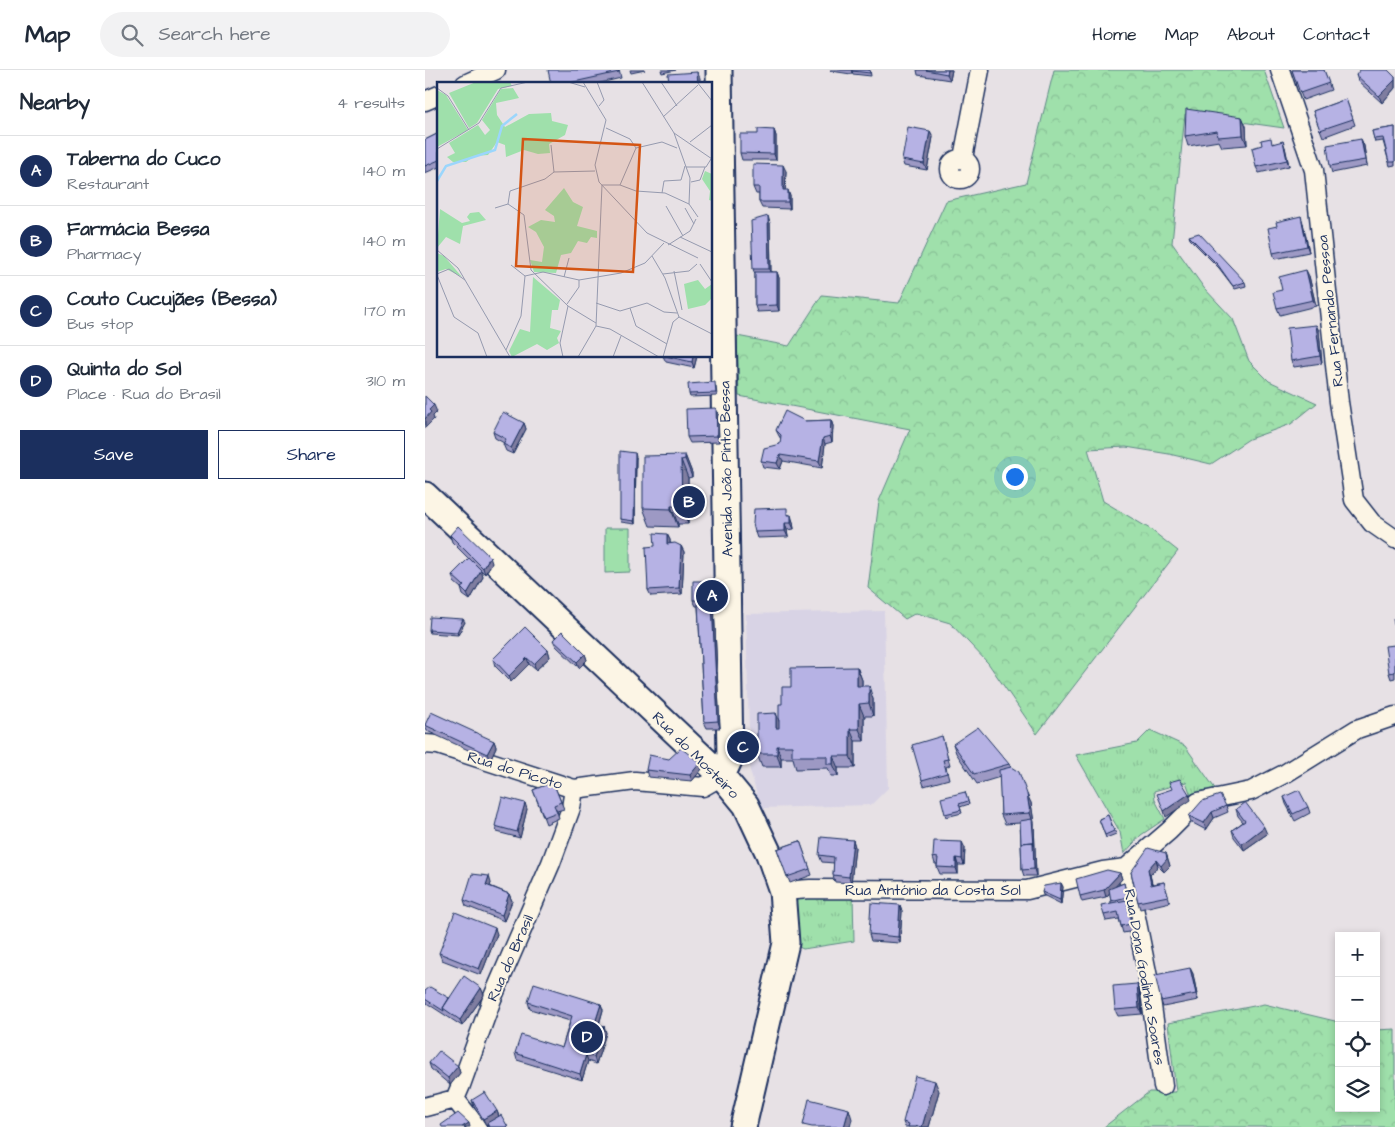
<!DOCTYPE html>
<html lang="en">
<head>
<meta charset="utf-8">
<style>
  :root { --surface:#fff; --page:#f2f2f3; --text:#1f2937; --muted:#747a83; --line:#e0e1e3; --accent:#1b2f5e }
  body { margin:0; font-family:"Architects Daughter",sans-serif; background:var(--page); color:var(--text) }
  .controls { position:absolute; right:15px; bottom:15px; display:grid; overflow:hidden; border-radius:0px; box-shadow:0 2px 8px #0003 }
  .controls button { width:45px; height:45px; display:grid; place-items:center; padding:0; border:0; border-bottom:1px solid var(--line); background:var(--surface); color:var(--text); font:25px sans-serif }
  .you { position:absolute; left:589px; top:406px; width:18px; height:18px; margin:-12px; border:4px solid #fff; border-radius:50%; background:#1a73e8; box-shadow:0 0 0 8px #1a73e833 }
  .badge { display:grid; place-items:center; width:32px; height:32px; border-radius:50%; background:var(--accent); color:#fff; font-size:16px; font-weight:700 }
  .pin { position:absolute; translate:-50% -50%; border:2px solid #fff; box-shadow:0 1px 5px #0006 }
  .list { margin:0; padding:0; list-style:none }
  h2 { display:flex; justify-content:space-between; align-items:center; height:65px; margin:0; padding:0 20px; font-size:21px }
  h2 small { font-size:16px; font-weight:400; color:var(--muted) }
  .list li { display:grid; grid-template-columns:32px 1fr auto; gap:15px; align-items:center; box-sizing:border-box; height:70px; padding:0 20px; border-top:1px solid var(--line) }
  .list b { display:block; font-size:19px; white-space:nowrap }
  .list p { margin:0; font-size:16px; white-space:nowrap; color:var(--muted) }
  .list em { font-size:16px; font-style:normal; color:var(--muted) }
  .actions { display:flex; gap:10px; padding:15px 20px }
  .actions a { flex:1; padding:11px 0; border:1px solid var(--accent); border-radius:0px; text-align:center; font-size:18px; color:var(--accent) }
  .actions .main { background:var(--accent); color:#fff }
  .icon { flex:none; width:28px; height:28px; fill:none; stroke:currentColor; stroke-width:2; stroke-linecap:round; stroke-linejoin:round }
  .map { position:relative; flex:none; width:970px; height:1057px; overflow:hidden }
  header { display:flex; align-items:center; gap:30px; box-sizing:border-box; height:70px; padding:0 25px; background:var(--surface); border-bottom:1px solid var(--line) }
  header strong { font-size:24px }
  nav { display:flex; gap:28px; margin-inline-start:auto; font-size:18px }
  .search { width:350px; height:45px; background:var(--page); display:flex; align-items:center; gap:12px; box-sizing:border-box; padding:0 18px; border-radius:28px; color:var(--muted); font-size:19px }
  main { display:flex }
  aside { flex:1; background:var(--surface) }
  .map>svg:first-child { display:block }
</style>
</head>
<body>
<header>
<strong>Map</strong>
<div class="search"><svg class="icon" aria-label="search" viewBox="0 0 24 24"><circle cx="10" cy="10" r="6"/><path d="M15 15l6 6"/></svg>Search here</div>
<nav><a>Home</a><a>Map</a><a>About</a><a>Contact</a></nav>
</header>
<main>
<aside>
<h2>Nearby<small>4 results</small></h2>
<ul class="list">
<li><span class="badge">A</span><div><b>Taberna do Cuco</b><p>Restaurant</p></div><em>140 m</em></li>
<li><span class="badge">B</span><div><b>Farmácia Bessa</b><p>Pharmacy</p></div><em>140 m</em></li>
<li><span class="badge">C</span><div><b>Couto Cucujães (Bessa)</b><p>Bus stop</p></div><em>170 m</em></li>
<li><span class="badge">D</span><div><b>Quinta do Sol</b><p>Place · Rua do Brasil</p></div><em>310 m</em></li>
</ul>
<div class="actions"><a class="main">Save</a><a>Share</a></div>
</aside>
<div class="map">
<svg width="970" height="1057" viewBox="0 0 970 1057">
  <defs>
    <pattern id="grass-tufts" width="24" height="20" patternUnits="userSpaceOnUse" patternTransform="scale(1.25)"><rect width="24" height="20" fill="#9fe0ab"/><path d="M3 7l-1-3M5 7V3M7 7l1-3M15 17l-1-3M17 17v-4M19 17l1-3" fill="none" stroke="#88c096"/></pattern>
    <pattern id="forest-crowns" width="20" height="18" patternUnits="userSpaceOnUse" patternTransform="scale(1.25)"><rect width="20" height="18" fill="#9fe0ab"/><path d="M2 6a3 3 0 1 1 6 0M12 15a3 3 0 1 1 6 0" fill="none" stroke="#88c096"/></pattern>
  </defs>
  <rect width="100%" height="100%" fill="#e7e1e5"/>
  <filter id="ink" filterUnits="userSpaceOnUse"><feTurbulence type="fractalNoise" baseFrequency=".02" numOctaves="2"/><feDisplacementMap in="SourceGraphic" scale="10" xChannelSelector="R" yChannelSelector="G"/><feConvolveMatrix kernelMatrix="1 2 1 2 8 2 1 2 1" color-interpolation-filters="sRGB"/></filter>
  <g filter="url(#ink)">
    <path fill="#d8d3e5" d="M459 541 463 718 446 735 336 738 325 701 321 544Z"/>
    <path fill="url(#grass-tufts)" stroke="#5d8884" d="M725 660 760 676 791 720 767 728 761 712 729 721 730 730 740 749 716 765 699 784 695 762 651 685 712 673Z
      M428 825 429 871 378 879 374 877 370 826Z"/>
    <path fill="url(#forest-crowns)" stroke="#5d8884" d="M629 0H839L859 58 760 44 747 173 779 218 808 249 824 291 844 311 892 333 866 354 824 369 786 394 744 384 701 377 663 379 678 431 725 459 753 481 612 664 563 593 525 553 491 543 480 549 443 518 454 431 485 359 314 326 312 266 364 276 397 225 474 233 521 131 601 113Z
      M839 934 914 952V1038H951V960L970 959V1057H679L724 1022H751L743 953Z"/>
    <path fill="#9fe0ab" stroke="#5d8884" d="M180 458H205V502L180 503Z"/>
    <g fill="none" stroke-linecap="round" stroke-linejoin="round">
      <g stroke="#1b2f5e" stroke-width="21">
        <path id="minor" d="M855 0 889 100 914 332 929 430 947 453 970 469
          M40 14 71 0
          M0 31 14 25
          M538 88 555 0
          M525 99a10 10 0 1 1 20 0a10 10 0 1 1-20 0Z
          M0 674 13 675 149 719 210 711 278 717 297 706
          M701 798 723 907 738 1016
          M357 821 385 819 602 820 678 801 701 798 744 761 773 732 826 721 861 703 932 659 970 646
          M30 1029 52 1057
          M0 1037 30 1029 36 1015 67 929 126 793 146 738 149 719"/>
      </g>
      <g stroke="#1b2f5e" stroke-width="29">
        <path id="secondary" d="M294 0 305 688 297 706
          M0 425 297 706 321 735 344 784 357 821 361 873 318 1057"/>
      </g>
      <use href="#minor" stroke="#fcf5e5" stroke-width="18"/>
      <use href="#secondary" stroke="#fcf5e5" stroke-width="25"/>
    </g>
    <path fill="#9d99c4" stroke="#1b2f5e" d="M194 0 196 8 171 14H126Z
      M205 0H220L206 3Z
      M236 0H251L237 3Z
      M405 0H427L426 4 406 1Z
      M445 0 446 6 428 4 427 1Z
      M492 0H527L525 10 493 5Z
      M867 0H899L906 20 878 30Z
      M931 5 970 7V18L957 33 933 11Z
      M921 29 930 55 898 67 888 41Z
      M817 47 821 56 822 75 797 77 794 71 763 76 760 66Z
      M970 57V95L965 96 958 71 950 72 947 61Z
      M349 60 351 66V90H317L315 83 333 64Z
      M505 61 508 67 502 100 479 96 477 90Z
      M14 63V97L0 103V70Z
      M936 69 939 76 942 96 907 103 905 96Z
      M848 73 860 77 864 96 834 103 831 97Z
      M361 101 360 120 365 126V139L337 138 334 132V124H331L328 117Z
      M345 153 346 202H352L354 208V241L332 242 330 236V204L328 199Z
      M878 153 884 182 850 189 848 183Z
      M764 166 820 212 821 216 810 219 794 198 765 169Z
      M884 206 891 236 855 245 852 238 857 220Z
      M891 255 894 261 897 293 869 297 866 291Z
      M238 286H272L269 298 241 292Z
      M291 316 292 326 265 327 264 324Z
      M291 338 293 344 294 372 265 373 262 367Z
      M406 350 408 356 407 372 400 374 397 398 358 391 355 399 338 397 336 391 355 374 356 369 354 366 351 360 380 351Z
      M99 353 101 359 88 384 81 381 78 374 79 373 70 368 68 362Z
      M260 385 267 403V407L263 408V454H253V457L225 456 218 438Z
      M211 387 210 454 196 452 195 449Z
      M364 444 368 452 369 459 362 460 363 467 332 468 330 462Z
      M242 464 245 470V473L256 476 259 482 257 524 226 526 223 520 230 476Z
      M25 465 67 493 60 504 48 493 58 507 45 530 38 525 36 518 29 512 27 505 44 489 27 472Z
      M289 517 290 536H288L289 540 295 658H282L279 652 273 536H271L268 530Z
      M40 552 33 565 5 563 4 560Z
      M128 570 160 584 162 590 154 598 131 576Z
      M970 575V608L966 609 964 603Z
      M123 580 125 587 111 600 104 594 86 612 70 596 68 589Z
      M432 597 437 610V616L448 629V646H439V671H430V698H413V706H406L403 698 371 699 368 688H356V697H337L332 684 354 651 357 634Z
      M0 654 69 671 71 677 65 690 2 661Z
      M517 666 525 695 521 697 524 709 499 716 497 710Z
      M528 674 584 694 606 733 609 753 611 806H599L597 800 596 773 595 753 580 754 576 745 575 707 552 714 531 683Z
      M277 699 267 711 223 707 221 700Z
      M128 712 139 739 132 741 134 748 121 754 108 720Z
      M540 722 544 734 535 737 537 743 521 747 520 744Z
      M859 727 883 737 885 743 870 751 861 734Z
      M801 736 803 742 789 748 781 760 766 752 764 746Z
      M102 739 95 768 72 762 70 756Z
      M811 739 842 764 819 780 809 767 807 760 818 752 813 746Z
      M683 745 691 764 681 768 674 749Z
      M428 770 430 777 426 813 410 812 408 805 409 793 397 792 394 785Z
      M375 771 387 805 365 813 352 779Z
      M540 778 539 795H533V804H515L512 797V794H510L508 787Z
      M741 783 745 796 739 802 733 796 725 805 727 814 739 812 745 832 715 839 713 832 706 802Z
      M695 803 697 809 690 816 699 813 704 834H703L709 861 698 863 694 849 681 851 679 845 686 833 685 823 681 827 657 832 655 826Z
      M66 813 65 816 84 824 87 831 79 851 41 836 39 830Z
      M636 813 638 817 636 834 618 825 617 822Z
      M475 835 477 841 475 873 446 871 444 864Z
      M72 864 56 905 17 890 14 883Z
      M765 898 768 904 773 930 738 937 736 931Z
      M56 918 59 925 37 956 0 932V921L24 928Z
      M714 920 717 944 693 946 690 940Z
      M103 932 176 934 178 940 174 955 179 956 181 963 171 994 163 991 157 1010 92 990 90 983 137 978 145 951 105 939Z
      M4 993 33 996 35 1003 25 1015 6 999Z
      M514 1021 504 1057H480L478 1052Z
      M47 1030 72 1041 74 1046 83 1057H63L62 1054 61 1055 49 1037Z"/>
    <path fill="#7f7da0" stroke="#1b2f5e" d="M523 0H527L525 10 522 4Z
      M272 2 275 8V14H273Z
      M970 10V18L957 33 954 26Z
      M817 47 821 56 822 75 818 65Z
      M349 60 351 66V90L349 84Z
      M505 61 508 67 502 100 499 94Z
      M936 69 939 76 942 96 940 90Z
      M858 71 860 77 864 96 862 90Z
      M358 95 361 101 360 126 358 120Z
      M363 120 365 126V139L363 132Z
      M343 146 345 153 346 205 344 199Z
      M876 146 878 153 884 182 882 176Z
      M881 200 884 206 891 236 888 230Z
      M352 202 354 208V241L352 235Z
      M891 255 894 261 897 293 895 286Z
      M268 286H272L269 298 267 292Z
      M9 335 12 342 8 346 9 349 0 358V349L4 340Z
      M291 338 293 344 294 372 292 366Z
      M406 350 408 356 407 372 405 366Z
      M99 353 101 359 88 384 86 378Z
      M398 368 400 374 397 398 394 391Z
      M210 383 211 387 210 454 209 451Z
      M260 385 267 403V407L260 389Z
      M355 385 358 391 355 399 352 393Z
      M256 390 263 408V454L257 436Z
      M246 436 253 454V457L246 439Z
      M366 445 368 452 369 459 366 453Z
      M360 453 362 460 363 467 360 461Z
      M242 464 245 470V480L242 474Z
      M256 476 259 482 257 524 254 518Z
      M65 487 67 493 60 504 58 498Z
      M56 500 58 507 45 530 42 524Z
      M287 511 289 517 290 536 287 529Z
      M287 534 289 540 295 658 293 651Z
      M38 549 40 552 33 565 32 562Z
      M123 580 125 587 111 600 109 594Z
      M160 584 162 590 154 598 152 592Z
      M102 588 104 594 86 612 84 606Z
      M432 597 437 610V629L432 616Z
      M444 616 448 629V646L444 633Z
      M434 634 439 646V671L434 659Z
      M351 643 356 656V670L351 658Z
      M425 659 430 671V698L425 686Z
      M69 671 71 677 65 690 62 684Z
      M352 676 356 688V697L352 684Z
      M408 686 413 698V706L408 694Z
      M275 693 277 699 267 711 265 705Z
      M602 724 606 733 609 753 611 806 609 799 607 749 605 743Z
      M764 724 766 730 741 747 739 741Z
      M100 733 102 739 95 768 92 762Z
      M787 742 789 748 781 760 779 753Z
      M839 757 842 764 819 780 817 774Z
      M428 770 430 777 426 813 424 807Z
      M537 772 540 778 539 795 537 789Z
      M741 783 745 796 739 802 736 796Z
      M531 788 533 795V804L531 798Z
      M731 790 733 796 725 805 729 821 723 799Z
      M695 803 697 809 681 827 679 820Z
      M64 806 66 813 64 821 61 815Z
      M636 813 638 817 636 834 635 830Z
      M84 824 87 831 79 851 77 845Z
      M702 830 704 836 709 861 706 854Z
      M475 835 477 841 475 873 473 867Z
      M70 858 72 864 56 905 54 899Z
      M765 898 768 904 773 930 771 924Z
      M712 914 714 920 717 944 714 938Z
      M56 918 59 925 37 956 35 950Z
      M176 934 178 940 172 960 170 953Z
      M179 956 181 963 171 994 169 987Z
      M161 985 163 991 157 1010 155 1004Z
      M33 996 35 1003 25 1015 23 1008Z
      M510 1011 514 1021 504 1057H497Z
      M424 1039 427 1049 425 1057H419Z
      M72 1041 74 1047 61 1055 58 1049Z
      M44 1053 45 1057H37Z"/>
    <path fill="#b6b2e4" stroke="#1b2f5e" d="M123 0H193L194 2 140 14H126Z
      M427 0H444L445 3 427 1Z
      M501 0H523L522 4Z
      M867 0H899L904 13 875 23Z
      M935 0H963L970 7V10L954 26 931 5Z
      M272 2 273 14H244L243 4Z
      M921 29 928 49 895 60 888 41Z
      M761 39 817 47 818 65 793 67 792 61 760 66Z
      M483 57 505 61 499 94 477 90Z
      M970 57V92H964L958 68 949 69 947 61Z
      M333 59 349 60V84L315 83V64H333Z
      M14 63V90L0 96V70Z
      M846 68 847 74 858 71 862 90 831 97 827 78 837 75 836 70Z
      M936 69 940 90 905 96 902 75Z
      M328 94 358 95V120H363V132H334V117H328Z
      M343 146 344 199H328L326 151Z
      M876 146 882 176 848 183 843 158 852 156 851 152Z
      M774 163 820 212 808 216 793 195 764 166Z
      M881 200 888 230 852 238 848 222 857 220 854 207Z
      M330 202H352V235L330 236Z
      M891 255 895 286 866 291 862 258Z
      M240 286H268L267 292Z
      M290 312 291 323 264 324 263 314Z
      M0 326 9 335 4 340 6 342 0 349Z
      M291 338 292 366 262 367 261 339Z
      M360 341 380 351 406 350 405 366 398 368 394 391 355 385 352 393 336 391 339 378 355 374 356 365 351 360Z
      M78 342 99 353 86 378 78 374 81 369 68 362Z
      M195 381 210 383 209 451 195 449Z
      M260 385V389L256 390 257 436H246V439L218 438V386Z
      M362 438V445H366V453H360V461L330 462 328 454 329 439Z
      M33 456 65 487 58 498 25 465Z
      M229 463 242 464V474L250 473 256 476 254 518 223 520 221 477 230 476Z
      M44 488 56 500 42 524 36 518 39 516 27 505Z
      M268 511H287V529L268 530Z
      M273 534H287L293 651 279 652Z
      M5 547 38 549 32 562 4 560Z
      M968 549H970V560Z
      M100 557 123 580 109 594 102 588 84 606 68 589Z
      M137 561 160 584 152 592 128 570Z
      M970 575V602L964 603 960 576Z
      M432 597V616H444V633L434 634V659H425V686H408V694H402V686H367V676H352V684H332V644L351 643V658H354V634H357V617H366V598Z
      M6 642 69 671 62 684 0 655Z
      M553 657 584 694 549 704 528 674Z
      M517 666 523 689 518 690 522 703 497 710 487 675Z
      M256 678 275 693 265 705 221 700 224 685 244 689Z
      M586 697 594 702 602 724 605 743 576 745 574 700Z
      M755 709 764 724 739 741 732 724 747 719 744 712Z
      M128 712 136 732 129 735 132 742 119 747 108 720Z
      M874 720 883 737 868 744 859 727Z
      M540 722 543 731 534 734 536 740 520 744 516 728Z
      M795 725 801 736 787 742 779 753 764 746 777 731Z
      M77 727 100 733 92 762 70 756Z
      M820 732 839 757 817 774 807 760 820 751 811 739Z
      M683 745 689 761 680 765 674 749Z
      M607 749 609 776 608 772 596 773 595 751Z
      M396 767 428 770 424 807 408 805 409 787 394 785Z
      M375 771 385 799 362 807 352 779Z
      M509 771 537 772V789L531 788V798L512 797 513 788 508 787Z
      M608 772 609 799 597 800 596 773Z
      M723 778 741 783 742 789 736 796 731 790 723 799 726 815 739 812 743 826 713 832 706 802Z
      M682 800 695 803 679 820 655 826 651 809Z
      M47 804 64 806 61 815 84 824 77 845 39 830Z
      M636 813 635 830 617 822 619 816Z
      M699 813 702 827 686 831 684 819Z
      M702 830 706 854 696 856 693 842 679 845 676 835Z
      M446 833 475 835 473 867 444 864Z
      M30 842 70 858 54 899 14 883Z
      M765 898 771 924 736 931 730 905Z
      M39 906 56 918 35 950 18 938Z
      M109 913 176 934 170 953 179 956 169 987 161 985 155 1004 90 983 96 965 137 978 147 946 103 932Z
      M712 914 714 938 690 940 688 916Z
      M5 917 24 928 18 938 19 941 0 929V921Z
      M14 981 33 996 23 1008 4 993Z
      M490 1006 510 1011 497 1057 492 1056 491 1057H483L484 1054 478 1052Z
      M60 1022 72 1041 58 1049 47 1030Z
      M384 1029 424 1039 419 1057H387L378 1055Z
      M33 1043 44 1053 37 1057H17L16 1055Z
      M76 1045 83 1057H64L62 1053Z"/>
  </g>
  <g text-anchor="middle" stroke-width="4" stroke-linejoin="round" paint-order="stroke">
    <g font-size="15" fill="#1b2f5e" stroke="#fcf5e5">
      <text transform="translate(905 241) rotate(-96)" y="5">Rua Fernando Pessoa</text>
      <text transform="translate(301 399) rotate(-91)" y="5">Avenida João Pinto Bessa</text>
      <text transform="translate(271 685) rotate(45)" y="5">Rua do Mosteiro</text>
      <text transform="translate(90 700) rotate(17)" y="5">Rua do Picoto</text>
      <text x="508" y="825">Rua António da Costa Sol</text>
      <text transform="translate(85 888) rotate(-66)" y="5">Rua do Brasil</text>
      <text transform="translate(720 907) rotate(80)" y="5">Rua Dona Godinha Soares</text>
    </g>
  </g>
  <g transform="translate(12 12)">
    <rect width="275" height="275" fill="#e7e1e5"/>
    <path d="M261 198 268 207 275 202V216L268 223 251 227 247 202Z" fill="#9fe0ab"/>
    <path d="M39 0H73L75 4 61 7 40 41 32 46 12 11ZM76 6 82 16 59 21 60 33 68 45 92 32 114 31 115 39 131 43 128 53 112 62 113 71 101 72 87 68 69 75 68 63 60 60 51 73 37 74 29 80H16L10 75 18 71 12 61 41 43 48 53 53 48 45 38 64 7ZM0 8 9 13 31 48 0 65ZM268 89 275 92V119L272 118 273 109 265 97ZM127 106 136 120 146 125 140 144 160 149V156L154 155 150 161 141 159 134 171 124 173 119 191 97 190 93 178 105 180 107 165 99 150 91 145 104 138 118 140 117 134 108 128ZM3 127 25 141 33 139 30 135 33 131 42 130 49 138 26 144 23 162 9 155 0 166ZM0 171 7 174 25 195 9 187 0 190ZM96 195 123 218 121 228H115L113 246 124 249 120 256 122 261 110 268 100 262 75 275 72 269 83 247 93 250Z" fill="#9fe0ab"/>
    <path fill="none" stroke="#9bd6fc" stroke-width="2.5" d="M0 99 9 84 58 68 65 44 80 32"/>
    <path fill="none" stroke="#959aaf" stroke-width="1" d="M131 0 148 5M146 0 169 38 158 83 162 100 210 151 261 176M160 0 167 18 162 24M205 0 237 51 253 96 252 122 261 135M224 0 240 24M260 0 275 19M0 6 11 14 32 48M226 35 261 3M169 46 193 57 199 66M237 51 275 77M253 60 275 43M114 63 117 90M0 67 42 41 64 6 91 0M249 85H269L274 77M254 100 263 98 268 85M165 103H183L199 109 228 111 252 122M183 103 199 66 225 60 240 66M225 111 227 99 244 98 248 84M71 122 87 133 94 188 131 224 123 261 126 275M229 124 246 154M58 126 71 122 73 109 108 97 117 90 158 89M248 126 257 142M243 155 275 170M231 163 253 149 259 137M0 168 21 186 73 275M215 174 228 196 242 235 236 240 226 275M263 182 275 200M74 183 88 194M237 189 245 228M0 192 12 187 28 198M226 192 252 189 260 182M0 193 17 235 41 251 50 275M127 195 132 176M159 221 183 229 210 221 227 230 240 231M130 222 142 205V198M131 224 159 241M193 226 199 244 230 262M242 235 275 252M159 244 173 247 222 275M69 268 84 234 88 194 106 190 142 198 184 191 208 181 227 161M141 275 159 244 165 103M176 275 184 254"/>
    <path fill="#d45514" fill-opacity="0.15" stroke="#d45514" stroke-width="2.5" d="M86 57 203 63 196 190 79 184Z"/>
    <rect width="275" height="275" fill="none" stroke="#1b2f5e" stroke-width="2.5"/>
  </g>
</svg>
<div class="controls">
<button>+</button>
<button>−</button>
<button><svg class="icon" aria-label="locate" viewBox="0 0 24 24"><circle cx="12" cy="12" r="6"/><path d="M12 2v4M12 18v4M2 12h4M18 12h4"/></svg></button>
<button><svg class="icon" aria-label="layers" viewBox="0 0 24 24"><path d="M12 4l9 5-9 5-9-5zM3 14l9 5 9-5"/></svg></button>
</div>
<div class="you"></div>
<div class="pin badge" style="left:287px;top:526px">A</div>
<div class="pin badge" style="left:264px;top:432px">B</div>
<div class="pin badge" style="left:318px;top:677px">C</div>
<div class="pin badge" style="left:162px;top:967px">D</div>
</div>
</main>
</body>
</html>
